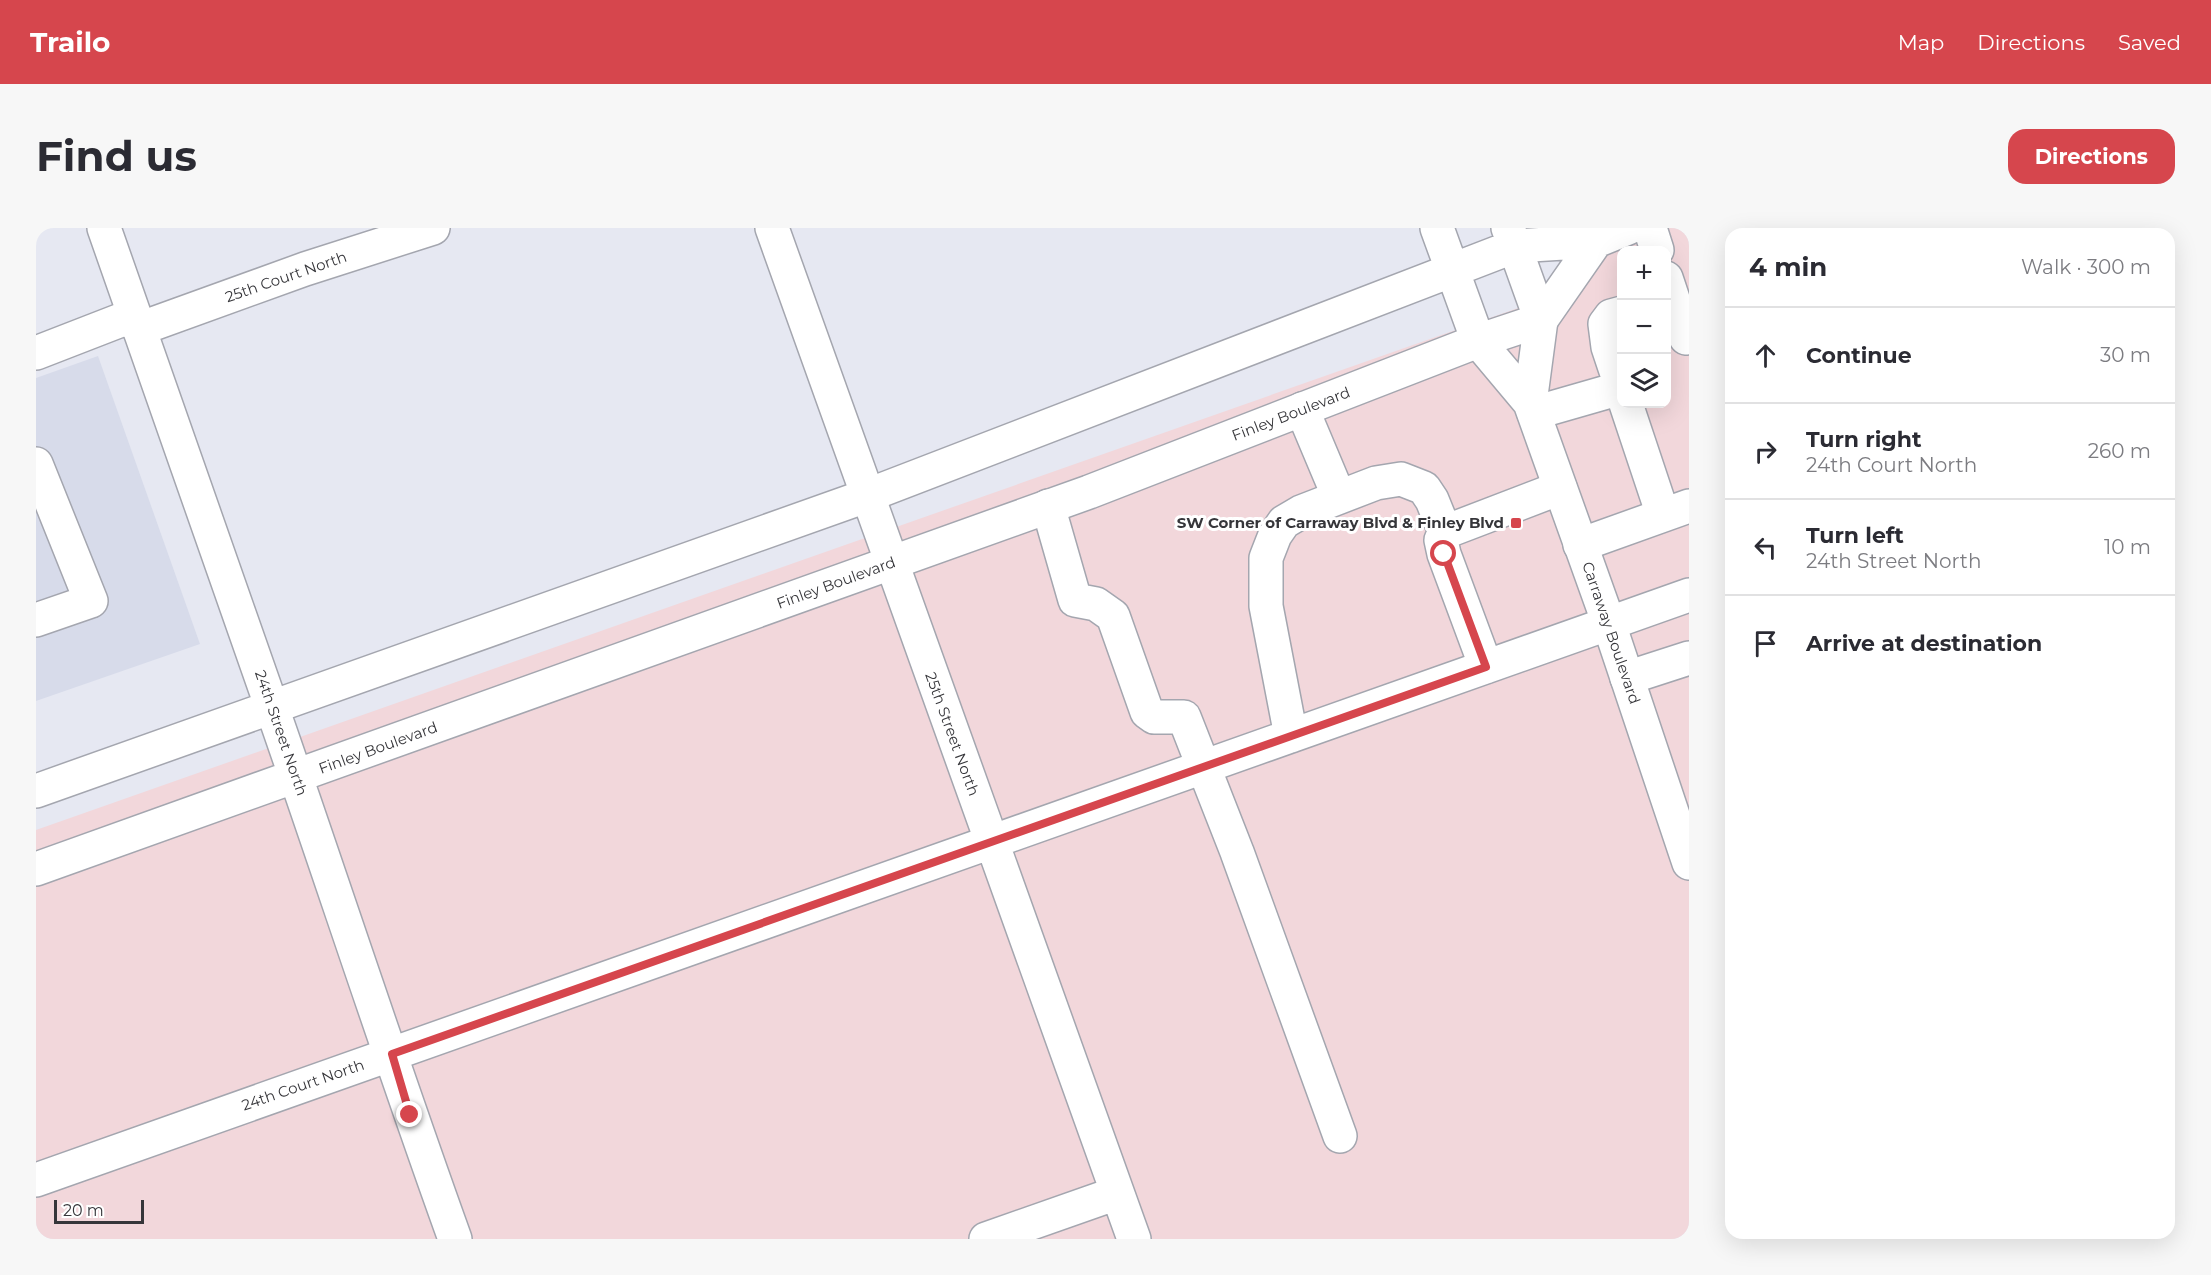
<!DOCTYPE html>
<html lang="en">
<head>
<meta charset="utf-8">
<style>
  :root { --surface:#fff; --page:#f7f7f7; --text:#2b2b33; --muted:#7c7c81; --line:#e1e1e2; --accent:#d6464d }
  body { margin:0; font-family:Montserrat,sans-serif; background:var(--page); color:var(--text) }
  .controls { position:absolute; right:18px; top:18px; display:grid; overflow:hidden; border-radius:12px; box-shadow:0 6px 24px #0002 }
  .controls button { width:54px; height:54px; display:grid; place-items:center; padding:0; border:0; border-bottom:2px solid var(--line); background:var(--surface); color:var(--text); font:30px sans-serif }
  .scale { position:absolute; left:18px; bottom:15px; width:90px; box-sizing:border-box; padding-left:6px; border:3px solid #36363a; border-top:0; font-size:16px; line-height:21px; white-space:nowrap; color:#36363a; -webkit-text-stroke:4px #fff; paint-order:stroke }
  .stop { position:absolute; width:18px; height:18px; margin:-14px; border:4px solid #d6464d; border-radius:50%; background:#fff }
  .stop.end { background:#d6464d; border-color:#fff; box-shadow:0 2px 6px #0008 }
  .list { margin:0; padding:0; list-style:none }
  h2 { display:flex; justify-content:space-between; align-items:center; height:78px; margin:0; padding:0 24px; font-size:26px }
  h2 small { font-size:20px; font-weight:400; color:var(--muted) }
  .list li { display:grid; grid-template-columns:39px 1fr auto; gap:18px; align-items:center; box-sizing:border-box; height:96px; padding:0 24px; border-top:2px solid var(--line) }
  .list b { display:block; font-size:22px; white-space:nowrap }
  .list p { margin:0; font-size:20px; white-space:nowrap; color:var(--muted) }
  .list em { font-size:20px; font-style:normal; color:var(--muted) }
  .icon { flex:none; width:33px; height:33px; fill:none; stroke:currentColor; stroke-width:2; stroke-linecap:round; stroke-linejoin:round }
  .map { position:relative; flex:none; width:1653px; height:1011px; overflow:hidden; border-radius:18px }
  header { display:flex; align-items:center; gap:36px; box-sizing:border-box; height:84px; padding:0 30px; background:var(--accent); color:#fff }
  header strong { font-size:28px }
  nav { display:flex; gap:33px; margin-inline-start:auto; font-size:21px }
  .intro { display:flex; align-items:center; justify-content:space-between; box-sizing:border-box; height:144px; padding:0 36px }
  h1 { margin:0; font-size:42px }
  .button { padding:15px 27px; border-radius:18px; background:var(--accent); color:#fff; font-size:21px; font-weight:700 }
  main { display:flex; gap:36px; padding:0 36px }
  aside { flex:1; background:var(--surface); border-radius:18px; box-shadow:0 6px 24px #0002 }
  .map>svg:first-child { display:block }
</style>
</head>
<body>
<header>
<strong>Trailo</strong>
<nav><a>Map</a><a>Directions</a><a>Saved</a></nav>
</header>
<div class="intro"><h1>Find us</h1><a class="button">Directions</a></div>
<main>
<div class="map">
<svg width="1653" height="1011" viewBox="0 0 1653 1011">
  <rect width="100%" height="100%" fill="#e6e8f2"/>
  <path fill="#d7dbea" d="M62 128 164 416 0 473V150Z"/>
  <path fill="#f2d7db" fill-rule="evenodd" d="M1515 0H1653V1011H0V602L1536 61ZM1586 22H1630V176H1586Z"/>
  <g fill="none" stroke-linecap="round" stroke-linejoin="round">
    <g stroke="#a4a6af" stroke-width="36">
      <path id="minor" d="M736 0 1098 1011
        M1614 0 1621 22
        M1479 18 1560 13 1592 0
        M1630 50 1650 110
        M1586 85 1575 88 1569 96 1572 119 1586 161
        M1505 92 1560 13
        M103 101 269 41 397 0
        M0 125 98 87
        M1590 176 1627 287
        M1266 181 1303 269
        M1498 185 1585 160
        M0 236 55 373 0 392
        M1012 278 1039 372 1060 376 1077 388 1111 484 1118 489H1148L1201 624 1304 908
        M1544 317 1653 278
        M1450 439 1408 326 1405 312 1409 304 1524 260
        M1591 450 1653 430
        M1255 508 1230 378V330L1239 307 1248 294 1265 284 1340 255 1365 251 1388 260 1396 272 1409 304
        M0 952 1653 367
        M950 1011 1081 965"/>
    </g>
    <g stroke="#a4a6af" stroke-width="36">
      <path id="major" d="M68 0C123 159 180 318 235 477 297 655 355 834 419 1011
        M1401 0 1442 113 1494 175 1573 396 1653 635
        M1472 0 1505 92 1494 175
        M0 563 830 268 1479 18
        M0 641 1053 264 1442 113 1505 92"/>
    </g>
    <use href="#minor" stroke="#fff" stroke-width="33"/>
    <use href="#major" stroke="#fff" stroke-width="33"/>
  </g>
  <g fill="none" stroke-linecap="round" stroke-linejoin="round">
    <path stroke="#d6464d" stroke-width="8" d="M374 887 356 826 1450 439 1408 326"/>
  </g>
  <rect fill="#d6464d" stroke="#fff" stroke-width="2" x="1474" y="289" width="12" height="12" rx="3"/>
  <g text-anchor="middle" stroke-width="6" stroke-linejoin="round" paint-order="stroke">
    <g font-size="15" fill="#36363a" stroke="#fff">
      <text transform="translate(250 49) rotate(-19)" y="5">25th Court North</text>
      <text transform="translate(1255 186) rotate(-21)" y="5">Finley Boulevard</text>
      <text transform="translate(800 355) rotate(-20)" y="5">Finley Boulevard</text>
      <text transform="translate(1575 405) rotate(71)" y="5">Carraway Boulevard</text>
      <text transform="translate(245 505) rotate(71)" y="5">24th Street North</text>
      <text transform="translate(916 506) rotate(70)" y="5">25th Street North</text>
      <text transform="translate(342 520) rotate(-20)" y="5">Finley Boulevard</text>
      <text transform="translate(267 857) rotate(-19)" y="5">24th Court North</text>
    </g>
    <g font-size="15" font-weight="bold" fill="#36363a" stroke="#fff" text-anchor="end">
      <text x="1468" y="300">SW Corner of Carraway Blvd &amp; Finley Blvd</text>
    </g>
  </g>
</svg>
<div class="controls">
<button>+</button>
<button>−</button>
<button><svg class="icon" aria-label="layers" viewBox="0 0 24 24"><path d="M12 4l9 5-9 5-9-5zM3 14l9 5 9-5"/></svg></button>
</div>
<div class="scale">20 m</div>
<div class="stop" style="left:1408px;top:326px"></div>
<div class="stop end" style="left:374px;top:887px"></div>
</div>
<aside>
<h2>4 min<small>Walk · 300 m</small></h2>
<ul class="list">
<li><svg class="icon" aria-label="ahead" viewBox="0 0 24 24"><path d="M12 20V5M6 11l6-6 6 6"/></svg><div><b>Continue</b></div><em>30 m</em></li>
<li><svg class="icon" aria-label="right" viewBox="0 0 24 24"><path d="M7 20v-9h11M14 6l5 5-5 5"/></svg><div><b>Turn right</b><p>24th Court North</p></div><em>260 m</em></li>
<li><svg class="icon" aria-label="left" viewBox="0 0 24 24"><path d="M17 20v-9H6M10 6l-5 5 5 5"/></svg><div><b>Turn left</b><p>24th Street North</p></div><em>10 m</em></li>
<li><svg class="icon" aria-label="arrive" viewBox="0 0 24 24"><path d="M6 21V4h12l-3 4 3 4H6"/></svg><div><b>Arrive at destination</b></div></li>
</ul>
</aside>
</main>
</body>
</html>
